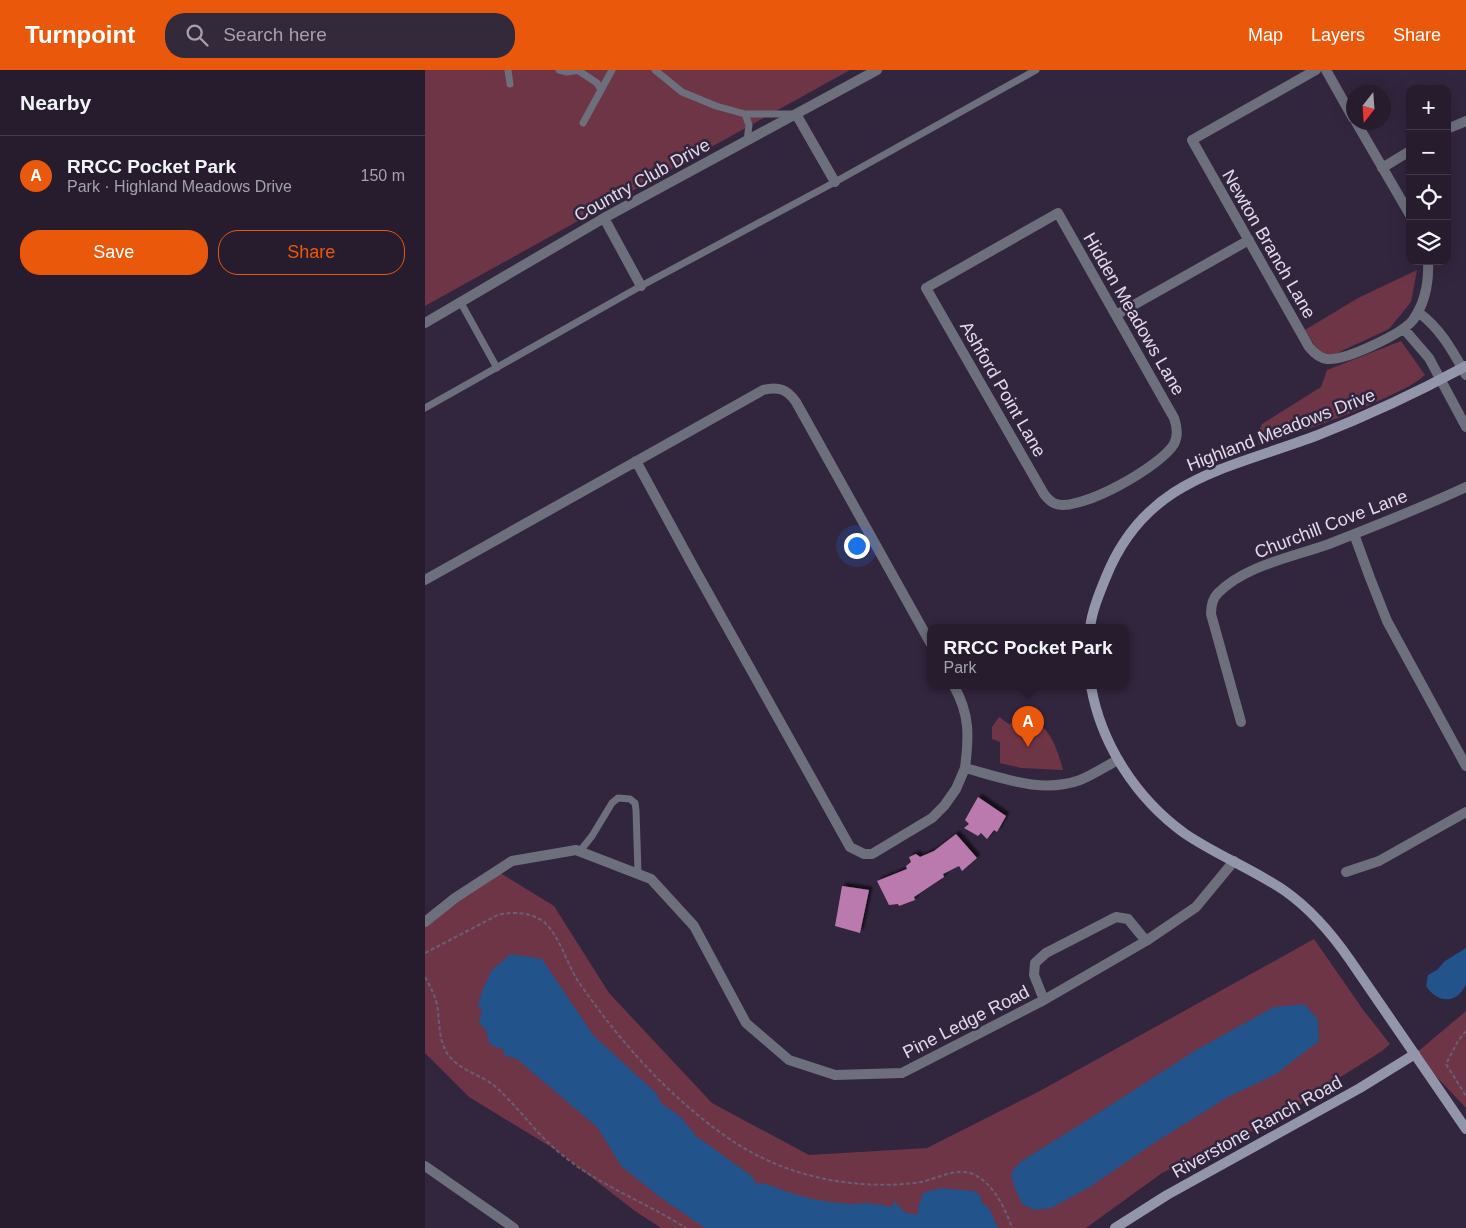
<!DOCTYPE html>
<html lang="en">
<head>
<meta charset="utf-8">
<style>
  :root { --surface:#261c2e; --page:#32293a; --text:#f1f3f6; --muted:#a4a1aa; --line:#423a4a; --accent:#ea580c }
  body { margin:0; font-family:Arial,sans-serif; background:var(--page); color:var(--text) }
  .controls { position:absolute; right:15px; top:15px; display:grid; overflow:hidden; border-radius:10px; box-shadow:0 5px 20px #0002 }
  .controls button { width:45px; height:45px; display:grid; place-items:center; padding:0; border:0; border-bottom:1px solid var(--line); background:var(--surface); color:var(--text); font:25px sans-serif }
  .compass { position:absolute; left:921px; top:15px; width:45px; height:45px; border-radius:50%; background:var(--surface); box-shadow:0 5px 20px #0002; rotate:197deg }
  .you { position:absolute; left:431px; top:475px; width:18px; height:18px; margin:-12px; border:4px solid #fff; border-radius:50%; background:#1a73e8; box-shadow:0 0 0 8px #1a73e833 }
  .badge { display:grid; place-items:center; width:32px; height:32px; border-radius:50%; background:var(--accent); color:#fff; font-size:16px; font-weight:700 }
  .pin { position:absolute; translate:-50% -41px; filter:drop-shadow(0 1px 2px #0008) }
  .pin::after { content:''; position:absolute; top:26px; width:18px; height:15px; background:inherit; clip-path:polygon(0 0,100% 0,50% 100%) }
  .popup { position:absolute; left:502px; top:554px; width:202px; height:65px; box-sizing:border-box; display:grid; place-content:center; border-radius:10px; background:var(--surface); filter:drop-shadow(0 1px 4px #0005); font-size:16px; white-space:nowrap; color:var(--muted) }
  .popup b { font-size:19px; color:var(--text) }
  .popup::after { content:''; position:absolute; left:50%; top:100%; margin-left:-10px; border:10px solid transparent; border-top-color:var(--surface) }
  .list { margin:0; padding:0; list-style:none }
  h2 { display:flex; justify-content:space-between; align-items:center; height:65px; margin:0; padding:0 20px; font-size:21px }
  h2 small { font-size:16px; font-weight:400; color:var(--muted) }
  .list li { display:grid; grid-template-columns:32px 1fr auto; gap:15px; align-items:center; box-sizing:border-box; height:80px; padding:0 20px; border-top:1px solid var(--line) }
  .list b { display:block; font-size:19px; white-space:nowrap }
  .list p { margin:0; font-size:16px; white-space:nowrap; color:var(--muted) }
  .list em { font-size:16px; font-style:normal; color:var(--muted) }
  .actions { display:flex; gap:10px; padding:15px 20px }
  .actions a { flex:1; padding:11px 0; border:1px solid var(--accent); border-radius:20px; text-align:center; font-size:18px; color:var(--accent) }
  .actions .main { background:var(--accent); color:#fff }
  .icon { flex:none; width:28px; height:28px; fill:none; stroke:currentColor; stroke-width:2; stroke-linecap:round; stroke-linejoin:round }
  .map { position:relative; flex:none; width:1041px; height:1158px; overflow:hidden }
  header { display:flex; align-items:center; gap:30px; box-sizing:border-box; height:70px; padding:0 25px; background:var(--accent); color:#fff }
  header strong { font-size:24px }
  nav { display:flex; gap:28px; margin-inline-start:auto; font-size:18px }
  .search { width:350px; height:45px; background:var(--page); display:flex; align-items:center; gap:12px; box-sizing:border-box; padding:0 18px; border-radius:20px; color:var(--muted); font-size:19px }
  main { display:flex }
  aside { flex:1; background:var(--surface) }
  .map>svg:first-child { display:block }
</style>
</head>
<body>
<header>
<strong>Turnpoint</strong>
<div class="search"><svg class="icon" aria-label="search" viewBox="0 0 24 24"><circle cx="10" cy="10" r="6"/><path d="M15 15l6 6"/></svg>Search here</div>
<nav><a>Map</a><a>Layers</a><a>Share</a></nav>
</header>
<main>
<aside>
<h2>Nearby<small></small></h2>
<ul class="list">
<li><span class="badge">A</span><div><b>RRCC Pocket Park</b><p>Park · Highland Meadows Drive</p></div><em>150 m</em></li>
</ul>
<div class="actions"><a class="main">Save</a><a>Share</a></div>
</aside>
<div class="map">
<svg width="1041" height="1158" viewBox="0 0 1041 1158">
  <defs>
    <filter id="shadow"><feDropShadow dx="3.5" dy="-3.5" stdDeviation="1" flood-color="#0009"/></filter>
  </defs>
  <rect width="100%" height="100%" fill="#32253e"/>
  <path fill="#6e3547" d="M0 0H425L0 236Z
    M992 200 986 232 964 259 908 285 894 282 880 260 933 228Z
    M976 271 1000 305C990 314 977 320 964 326 923 346 878 361 834 375L832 365 837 354 896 317 902 300Z
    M574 647 584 654C590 652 597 649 603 650 626 654 633 682 638 700L596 698 575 693V672L567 669V657Z
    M72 801 129 836 184 923 287 1033 384 1085 502 1078 613 1022 889 869 939 941 965 974 957 981 906 1013 854 1049 737 1103 661 1158H236L210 1141 131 1080 44 1027 0 983V851Z
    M1041 941V1038L990 984Z"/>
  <path fill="#22538a" d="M1041 878C1041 889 1041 903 1041 914 1040 917 1039 918 1037 921 1026 935 1010 930 1001 916L1003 905 1012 900 1020 891Z
    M86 884 117 889 168 965 231 1023 237 1034 255 1046 271 1066 328 1107 329 1111 331 1113 341 1114 363 1122 387 1129 405 1132 424 1134 447 1133 451 1135 455 1134 464 1137 468 1136 469 1130C476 1140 480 1145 493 1144V1138L498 1123 516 1118 548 1121 555 1125 557 1133 564 1138 573 1158H280L232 1125 196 1096 173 1058 92 989 79 985 78 979 72 978 64 973 61 960 54 953 57 941 53 936 57 921 67 900Z
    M879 934 893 949 894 971 851 1004 803 1027 732 1071 663 1118 626 1138 610 1140 597 1134 589 1116 586 1103 595 1092 653 1056 773 979 849 937Z"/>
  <path fill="#ba7aad" filter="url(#shadow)" d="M553 727 581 746 572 762 569 760 562 769 556 763 553 766 539 758 544 754 540 750Z
    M531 764 552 788 537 801 534 796 518 804 519 807 489 827 490 830 474 836 473 834 464 835 452 811 482 799 481 796 486 792 484 787 491 784 495 787 509 781Z
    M417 816 444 820 435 863 410 856Z"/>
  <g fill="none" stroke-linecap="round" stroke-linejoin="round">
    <path stroke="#695e74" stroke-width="2" stroke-dasharray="4 2.5" stroke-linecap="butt" d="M0 883 73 845C88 841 110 842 122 855 136 870 142 894 153 911 195 972 243 1026 303 1068 358 1106 425 1120 490 1113 508 1111 527 1098 545 1103 567 1110 580 1138 587 1158
      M0 907C5 916 10 925 12 935 15 952 13 968 22 983 32 1000 58 1005 72 1018 95 1039 112 1065 136 1084 173 1115 220 1132 261 1158
      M1041 961 1033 971 1021 994 1041 1026"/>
    <path stroke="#6d6f7d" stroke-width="7" d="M83 0 85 14
      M134 0 142 2 156 0
      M230 0 257 22 291 36 320 44H368
      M154 1 172 13 176 20
      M320 44 324 55 322 71
      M158 53 187 0
      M36 233 72 298
      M0 338 216 216 410 112 611 0
      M155 781 167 766 187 733 193 728 205 729 210 733 211 740 213 803"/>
    <path stroke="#6d6f7d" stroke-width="10" d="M891 0 767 70 884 277C889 283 894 288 902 289 920 291 977 264 988 250 1000 233 1004 212 1003 191
      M901 0 928 48
      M371 44 410 112
      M931 52 985 145
      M1022 59 1041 51
      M957 98 985 81
      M633 143 749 348C752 356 753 366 749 374 736 396 656 442 631 434 625 432 622 428 619 424L501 218Z
      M179 148 216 216
      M993 242C1016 259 1027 280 1041 305
      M691 245 824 170
      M0 253 179 148 452 0
      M979 259 1004 288 1041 357
      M211 391 268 496 425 777 439 784H447L507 748 519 736 531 719 540 698
      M929 464 945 508 962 551 1041 696
      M0 510 338 320C353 316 362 319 371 332L506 574
      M529 616C545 645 544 666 540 698 578 708 617 724 655 710 668 705 681 696 693 690
      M816 652 786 544C786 536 787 529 793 523 821 495 868 487 904 474 950 456 996 438 1041 417
      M921 802 954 791 1041 742
      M0 852 30 828 87 791 151 780 226 809 269 856 321 953 364 990 410 1005 477 1003 619 930 721 871 771 837 809 791
      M619 930 609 905 610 893 621 883 691 847 703 849 721 871
      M0 1096 89 1158"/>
    <path stroke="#9395ab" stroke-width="10" d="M665 558C667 541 674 524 681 507 721 407 804 399 893 365 944 345 993 322 1041 296
      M666 616C676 674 711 728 759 763 791 785 828 799 860 821 887 840 907 864 925 890L1041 1059
      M690 1158 742 1125 935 1018 990 984"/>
  </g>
  <g text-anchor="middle" stroke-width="5" stroke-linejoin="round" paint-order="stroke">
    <g font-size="18" fill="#e1d9e9" stroke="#32253e">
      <text transform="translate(217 110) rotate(-29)" y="6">Country Club Drive</text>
      <text transform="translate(844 174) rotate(60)" y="6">Newton Branch Lane</text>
      <text transform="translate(709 244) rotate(60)" y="6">Hidden Meadows Lane</text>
      <text transform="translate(578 319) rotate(60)" y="6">Ashford Point Lane</text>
      <text transform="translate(856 360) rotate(-21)" y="6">Highland Meadows Drive</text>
      <text transform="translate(906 454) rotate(-21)" y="6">Churchill Cove Lane</text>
      <text transform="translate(541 952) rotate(-27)" y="6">Pine Ledge Road</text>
      <text transform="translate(832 1057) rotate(-29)" y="6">Riverstone Ranch Road</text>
    </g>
  </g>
</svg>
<div class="controls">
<button>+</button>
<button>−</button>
<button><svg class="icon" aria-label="locate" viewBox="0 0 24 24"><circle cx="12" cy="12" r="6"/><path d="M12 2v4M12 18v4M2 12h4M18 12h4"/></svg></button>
<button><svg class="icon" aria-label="layers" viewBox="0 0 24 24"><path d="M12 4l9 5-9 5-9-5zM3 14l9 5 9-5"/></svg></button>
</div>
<svg class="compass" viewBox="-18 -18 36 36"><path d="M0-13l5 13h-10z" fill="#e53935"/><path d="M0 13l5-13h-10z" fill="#a4a1aa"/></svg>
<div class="you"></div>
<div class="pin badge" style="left:603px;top:677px">A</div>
<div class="popup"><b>RRCC Pocket Park</b>Park</div>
</div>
</main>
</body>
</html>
